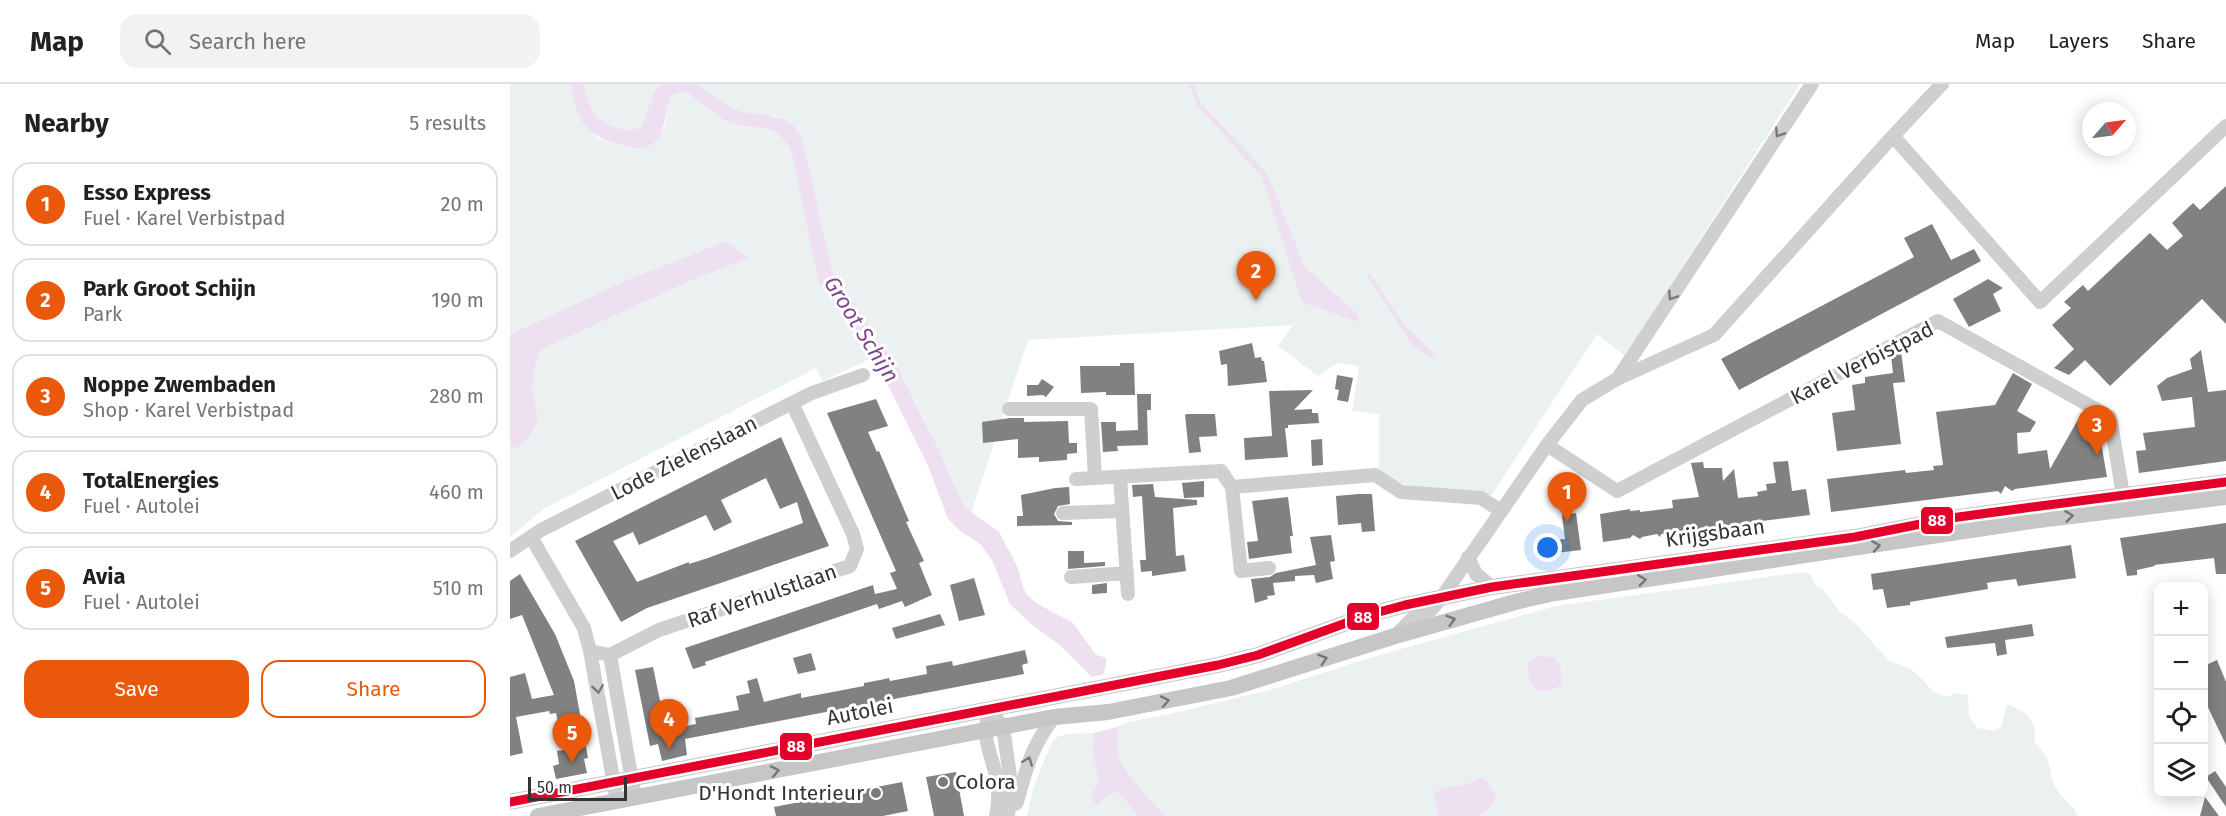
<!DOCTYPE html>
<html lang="en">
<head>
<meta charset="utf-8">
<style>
  :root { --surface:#fff; --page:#f2f2f2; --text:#202124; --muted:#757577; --line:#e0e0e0; --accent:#ea580c }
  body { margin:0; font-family:"Fira Sans",sans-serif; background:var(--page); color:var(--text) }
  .controls { position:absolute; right:18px; bottom:18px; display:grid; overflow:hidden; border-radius:12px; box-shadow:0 3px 15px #0003 }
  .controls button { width:54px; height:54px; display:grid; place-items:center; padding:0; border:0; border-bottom:2px solid var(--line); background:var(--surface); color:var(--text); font:30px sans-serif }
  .compass { position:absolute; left:1572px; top:18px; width:54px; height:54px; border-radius:50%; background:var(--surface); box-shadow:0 3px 15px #0003; rotate:62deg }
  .scale { position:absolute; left:18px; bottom:15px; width:99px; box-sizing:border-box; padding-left:6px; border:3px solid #333; border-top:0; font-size:16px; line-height:21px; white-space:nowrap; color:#333; -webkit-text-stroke:4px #fff; paint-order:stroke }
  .you { position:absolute; left:1038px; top:464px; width:21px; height:21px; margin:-15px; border:4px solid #fff; border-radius:50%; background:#1a73e8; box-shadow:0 0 0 9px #1a73e833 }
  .badge { display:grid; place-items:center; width:39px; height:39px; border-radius:50%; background:var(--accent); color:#fff; font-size:20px; font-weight:700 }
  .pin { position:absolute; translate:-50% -50px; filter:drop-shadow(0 2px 3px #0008) }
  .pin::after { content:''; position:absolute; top:32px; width:21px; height:18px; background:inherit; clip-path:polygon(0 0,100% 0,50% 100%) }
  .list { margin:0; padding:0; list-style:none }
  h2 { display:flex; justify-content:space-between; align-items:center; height:78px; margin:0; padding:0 24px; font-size:26px }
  h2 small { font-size:20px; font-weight:400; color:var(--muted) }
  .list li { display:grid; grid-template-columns:39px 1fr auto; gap:18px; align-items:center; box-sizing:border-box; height:84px; margin:0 12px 12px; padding:0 12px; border:2px solid var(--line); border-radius:18px }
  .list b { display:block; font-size:22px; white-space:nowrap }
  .list p { margin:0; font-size:20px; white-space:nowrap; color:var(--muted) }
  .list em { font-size:20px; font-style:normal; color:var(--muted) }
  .actions { display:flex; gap:12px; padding:18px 24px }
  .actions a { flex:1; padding:14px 0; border:2px solid var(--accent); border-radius:18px; text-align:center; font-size:21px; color:var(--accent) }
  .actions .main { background:var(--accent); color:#fff }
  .icon { flex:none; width:33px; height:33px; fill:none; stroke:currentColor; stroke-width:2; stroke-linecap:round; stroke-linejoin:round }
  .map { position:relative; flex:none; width:1716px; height:732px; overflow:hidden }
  header { display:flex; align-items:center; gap:36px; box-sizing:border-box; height:84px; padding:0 30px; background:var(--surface); border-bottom:2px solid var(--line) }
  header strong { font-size:28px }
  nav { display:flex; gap:33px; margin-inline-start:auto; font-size:21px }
  .search { width:420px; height:54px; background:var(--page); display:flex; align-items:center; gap:15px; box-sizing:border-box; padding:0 21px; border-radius:18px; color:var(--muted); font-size:22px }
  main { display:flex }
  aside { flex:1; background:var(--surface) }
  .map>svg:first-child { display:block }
</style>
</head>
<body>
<header>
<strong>Map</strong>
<div class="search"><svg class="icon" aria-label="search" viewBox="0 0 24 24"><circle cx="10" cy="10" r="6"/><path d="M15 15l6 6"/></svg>Search here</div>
<nav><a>Map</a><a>Layers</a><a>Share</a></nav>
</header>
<main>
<aside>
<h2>Nearby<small>5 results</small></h2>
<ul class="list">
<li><span class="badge">1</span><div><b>Esso Express</b><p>Fuel · Karel Verbistpad</p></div><em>20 m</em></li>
<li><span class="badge">2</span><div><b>Park Groot Schijn</b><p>Park</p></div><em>190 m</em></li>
<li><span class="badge">3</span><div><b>Noppe Zwembaden</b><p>Shop · Karel Verbistpad</p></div><em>280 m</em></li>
<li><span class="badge">4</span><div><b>TotalEnergies</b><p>Fuel · Autolei</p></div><em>460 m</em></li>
<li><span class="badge">5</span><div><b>Avia</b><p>Fuel · Autolei</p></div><em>510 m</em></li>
</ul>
<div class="actions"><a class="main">Save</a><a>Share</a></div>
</aside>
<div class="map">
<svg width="1716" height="732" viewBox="0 0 1716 732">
  <rect width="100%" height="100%" fill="#fff"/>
  <path fill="#eaf1f0" d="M0 0H58L75 42 87 54 121 64 148 53 155 41 159 18 165 10 169 8 184 13 210 32 231 42 266 47 274 53 282 70 308 196 364 273 313 297 306 284 35 424 0 453Z
    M73 0H151L144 9 131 43C115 51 88 40 81 23 77 16 76 7 73 0Z
    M186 0H1290L1115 272 1087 250 979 415 892 400 869 388V330L842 327 849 282 827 279 808 292 768 262 783 241 518 256 461 429 454 423 427 362 405 317 322 187 295 63 284 42 265 32 236 29 220 23Z
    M1293 488 1300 490 1306 502 1312 504 1330 528 1345 539 1379 577 1400 584 1413 596 1422 607 1438 613 1445 609 1458 611 1459 632 1467 644 1484 647 1491 643 1497 620C1519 629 1526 635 1525 659 1546 679 1536 688 1547 706 1553 716 1564 720 1567 732H517L523 705 541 659 547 653 557 650 584 649 607 643 618 638 660 630 760 606 859 574 1046 522Z"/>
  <path fill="#eedff1" d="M58 0H73C76 7 77 16 81 23 88 40 115 51 131 43L144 9 151 0H186L220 23 236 29 255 30 274 36 284 42 293 55 322 187 387 283 427 362 454 423 489 448 508 484 513 503 517 511 528 520 563 539 586 571 597 574 594 590 582 593 551 562 521 540 500 520 482 476 470 460 450 447 438 435 418 382 364 273 308 196 282 70C268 35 251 49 222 39 214 37 206 30 199 25 191 19 178 6 167 9 149 15 165 76 115 62 92 56 75 50 67 26 64 17 63 9 58 0Z
    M679 0H683L691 19 754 86 763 103 795 183 847 230 850 237 842 236 792 218 752 93 687 21Z
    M217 157 238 174 179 197 38 262 28 269 22 301 28 337 17 356 6 364 0 362V251L115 197Z
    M860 190 893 240 924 269 921 274 902 261 857 192Z
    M1030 572 1045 574 1050 582 1052 600C1042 607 1036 609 1025 605L1020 597 1017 581 1022 575Z
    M607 643C609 652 605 662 608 671 614 690 642 718 656 732H629L611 711 605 707 599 710 587 722 580 711C595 697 585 685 583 669 582 662 584 655 584 649Z
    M968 694H975L986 713C983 721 976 727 969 732H928L924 711C932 701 943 704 953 701 959 700 963 697 968 694Z"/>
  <path fill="#818181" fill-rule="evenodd" d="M1716 102V240L1692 215 1600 302 1575 276 1559 291 1544 284 1564 265 1542 241 1561 224 1554 218 1573 201 1578 207 1640 149 1657 166 1673 152 1662 139 1683 119 1690 126Z
    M1422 140 1441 176 1464 165 1471 177 1229 306 1211 275 1404 173 1394 154Z
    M1478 195 1493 204 1483 210 1491 227 1459 243 1443 215Z
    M742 259 745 274 751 273 752 277H754L757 298 718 302 717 280 711 281 709 267Z
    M1691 266 1698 308 1716 306V377L1629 389 1626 367 1636 366 1633 349 1685 343 1682 313 1652 317 1647 302 1657 294 1682 285 1680 275Z
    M1391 267 1395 298 1383 299 1391 360 1327 367 1322 329 1345 326 1342 301 1355 299V293L1383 289 1381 272Z
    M610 279H624L625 311H596V308L571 309 570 282H610Z
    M1503 289 1522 300 1507 327 1526 338 1520 348 1507 349 1508 370 1537 366 1540 385 1570 332 1584 340 1589 347 1597 393 1505 405 1502 407 1495 402 1491 410 1488 407 1321 428 1317 395 1395 386 1396 389 1424 386 1423 382 1433 381 1426 328 1485 321Z
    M827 291 843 294 838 318 827 316 829 306 825 305Z
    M532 295 544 303 536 313 533 311 517 312V301H528Z
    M803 306 784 326 802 325V329H808L809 339 778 341V344H775L778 373 735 376 734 354 762 352 759 307Z
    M627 310H641V326H637L638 361 607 362 608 367 593 368 591 338H606V347L628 346Z
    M366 315 378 342 358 348 367 368 369 367 399 437 396 438 414 477 409 479 422 511 395 523 392 517 369 525 367 520 195 578 196 581 183 585 175 564 363 501 365 510 387 505 380 489 386 487 317 329Z
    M677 330H705L707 352 689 353 691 368 679 369 675 331Z
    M500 334H514V338L558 337 559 359H567V369L557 370V376L529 378V373L508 374V355L473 359 472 338Z
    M271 353 319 462 137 524 111 538 65 457ZM256 394 270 425 287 418 293 439 198 474 179 480V478L127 498 103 457 123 448 129 461 196 431 204 447 222 438 211 416Z
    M812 355 813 381 802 382 801 356Z
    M1278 377 1282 407 1296 405 1300 431 1151 450 1150 453 1147 450 1132 453 1130 455 1123 451 1120 454 1093 458 1090 430 1120 425V427L1130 426V428L1163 424 1162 416 1189 413 1181 379 1193 378 1194 384H1212L1213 397 1224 385 1228 414 1248 412 1247 408 1257 406 1256 400 1266 399 1263 378Z
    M694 397V413L674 414 672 399Z
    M643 400 645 413 687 416V421L663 424 666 472 674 471 676 487 642 492V487L631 488 630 476H636L632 412 623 413 622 401Z
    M559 403 560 420 548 422 544 430 548 437 562 438V441L507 442V432H513L511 411 545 404Z
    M848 410H862L865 447 852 448 851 439 828 441 826 412Z
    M778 413 783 452H780L782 469 739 475 737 458 748 457 742 417Z
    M1066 429 1071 466 1046 469 1044 456 1055 455 1052 431Z
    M1716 439V490H1706L1704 474 1644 481 1645 482 1627 486V491L1617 492 1610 454Z
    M821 451 825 477 820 478 823 495 806 499 804 491 785 492V497L763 499 765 511 757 512 758 515 745 519 741 495 760 493 766 489 806 481 800 453Z
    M1561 461 1566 494 1508 502 1506 495 1482 498 1477 499 1478 505 1400 518V521L1377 524 1373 505 1363 506 1361 490Z
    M558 467H574V479L595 478V482L558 485Z
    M10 490 45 550 64 597 78 674 74 675 77 689 46 695 43 682 49 680 47 667 54 666 46 629 40 630 39 627 6 633 13 669 0 672V593L15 589 22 615 44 611 12 531 0 535V497Z
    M464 494 475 531 449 537 440 501Z
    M597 499V509L582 510V501Z
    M430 530 435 541 386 555 382 544Z
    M1522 540 1524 552 1495 556 1497 570 1487 572 1485 559 1437 564 1435 553Z
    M515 566 518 579 512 581 514 590 175 655 177 671 152 677 148 660 140 662 125 586 143 583 156 646 186 640 185 634 229 626 226 612 240 609 237 597 247 594 254 618 291 609V614L354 602V599L370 596 379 594 380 597 417 590 416 582 442 577 443 582Z
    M301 569 306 586 288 590 283 574Z
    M1707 576 1716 598V661L1694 615V582Z
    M1705 687 1716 703V723L1696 693Z
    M446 688 454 732H424L416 693Z
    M392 698 398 727 373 732H266L264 723Z
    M1695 713 1709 732H1690Z"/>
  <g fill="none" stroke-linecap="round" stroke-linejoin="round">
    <path stroke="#cfcfcf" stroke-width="14" d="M1383 52 1432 0
      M1108 294 1302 0
      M499 325H581L585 394
      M1037 361 1107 407 1428 237 1600 333 1613 411
      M610 393 618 510
      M566 395 711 387 722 403 865 391 891 408 971 414 991 427
      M722 403 731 487 759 484
      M553 429 612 427
      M21 453 74 544 80 567
      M0 467 31 446 282 319 302 309 353 291
      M958 473 966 490 982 503
      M561 493 617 489
      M885 552 903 534 921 526 932 513 1037 361 1072 316 1107 295 1204 251 1383 52 1530 218 1716 42
      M100 571 149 546 340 482 347 465 343 450 282 319
      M100 571 80 567 107 717
      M100 571 125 714
      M480 626 493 643 501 699 498 732
      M477 636C473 653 480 668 484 684 488 698 490 717 486 732
      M505 720 507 718C517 682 521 664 544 633"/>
    <path stroke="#c6c6c6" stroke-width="16" d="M0 718 708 581 748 571 858 531 895 521 982 503 1345 453 1441 434 1515 424 1716 398
      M28 732 507 640 544 633 598 628 721 604 885 552 1009 517 1045 509 1521 437 1716 413"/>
    <g stroke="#fff" stroke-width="14">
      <path id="bus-1" d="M0 718 708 581 748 571 858 531 895 521 982 503 1345 453 1441 434 1515 424 1716 398"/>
    </g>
    <use href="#bus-1" stroke="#e4002b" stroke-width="9"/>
  </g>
  <defs><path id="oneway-chevron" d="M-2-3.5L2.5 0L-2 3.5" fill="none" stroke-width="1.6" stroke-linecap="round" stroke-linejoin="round" transform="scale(1.5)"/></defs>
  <g stroke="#797979">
    <use href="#oneway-chevron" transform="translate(1269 49) rotate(123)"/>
    <use href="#oneway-chevron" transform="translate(1162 212) rotate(123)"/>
    <use href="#oneway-chevron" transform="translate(88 605) rotate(81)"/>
    <use href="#oneway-chevron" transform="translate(518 677) rotate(-69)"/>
  </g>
  <g stroke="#757575">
    <use href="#oneway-chevron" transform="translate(1559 432) rotate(-7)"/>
    <use href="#oneway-chevron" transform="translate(1366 462) rotate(-9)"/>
    <use href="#oneway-chevron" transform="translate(1132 496) rotate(-8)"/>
    <use href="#oneway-chevron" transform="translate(941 536) rotate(-16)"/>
    <use href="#oneway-chevron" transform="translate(813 575) rotate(-18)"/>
    <use href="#oneway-chevron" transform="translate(655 617) rotate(-11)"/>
    <use href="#oneway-chevron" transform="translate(265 687) rotate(-11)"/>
  </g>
  <g fill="#7a7a7a" stroke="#fff" stroke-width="2">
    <circle cx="433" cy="698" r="6"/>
    <circle cx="366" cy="709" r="6"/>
  </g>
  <g text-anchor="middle" stroke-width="6" stroke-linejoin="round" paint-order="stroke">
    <g font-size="21" fill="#333" stroke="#fff">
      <text transform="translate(1352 279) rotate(-27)" y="7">Karel Verbistpad</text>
      <text transform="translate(174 374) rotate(-27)" y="7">Lode Zielenslaan</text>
      <text transform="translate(1205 449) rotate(-8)" y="7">Krijgsbaan</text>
      <text transform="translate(252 512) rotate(-19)" y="7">Raf Verhulstlaan</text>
      <text transform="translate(350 628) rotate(-11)" y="7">Autolei</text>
    </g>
    <g font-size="21" fill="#333" stroke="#fff" text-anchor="start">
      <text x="445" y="705">Colora</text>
      <text x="354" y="716" text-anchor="end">D'Hondt Interieur</text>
    </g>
    <g font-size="22" font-style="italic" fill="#81478e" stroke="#fff">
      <text transform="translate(352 245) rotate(58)" y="8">Groot Schijn</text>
    </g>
  </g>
  <g stroke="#fff" stroke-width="2">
    <rect x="1410" y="422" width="34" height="29" rx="6" fill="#e4002b"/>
    <rect x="836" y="518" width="34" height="29" rx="6" fill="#e4002b"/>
    <rect x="269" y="648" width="34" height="29" rx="6" fill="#e4002b"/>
  </g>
  <g font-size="16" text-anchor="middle" font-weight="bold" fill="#fff">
    <text x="1427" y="442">88</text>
    <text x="853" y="539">88</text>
    <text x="286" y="668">88</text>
  </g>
</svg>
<div class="controls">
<button>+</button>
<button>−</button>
<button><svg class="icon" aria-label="locate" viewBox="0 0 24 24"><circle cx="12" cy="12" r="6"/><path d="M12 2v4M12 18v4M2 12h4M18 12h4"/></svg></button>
<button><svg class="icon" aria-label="layers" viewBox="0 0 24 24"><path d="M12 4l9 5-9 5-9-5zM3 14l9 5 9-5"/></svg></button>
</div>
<svg class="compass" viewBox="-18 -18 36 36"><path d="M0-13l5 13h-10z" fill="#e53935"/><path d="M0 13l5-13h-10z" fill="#757577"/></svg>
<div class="scale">50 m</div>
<div class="you"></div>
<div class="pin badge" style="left:1057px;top:438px">1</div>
<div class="pin badge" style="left:746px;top:217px">2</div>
<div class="pin badge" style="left:1587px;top:371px">3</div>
<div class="pin badge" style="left:159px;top:665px">4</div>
<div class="pin badge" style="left:62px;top:679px">5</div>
</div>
</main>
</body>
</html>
